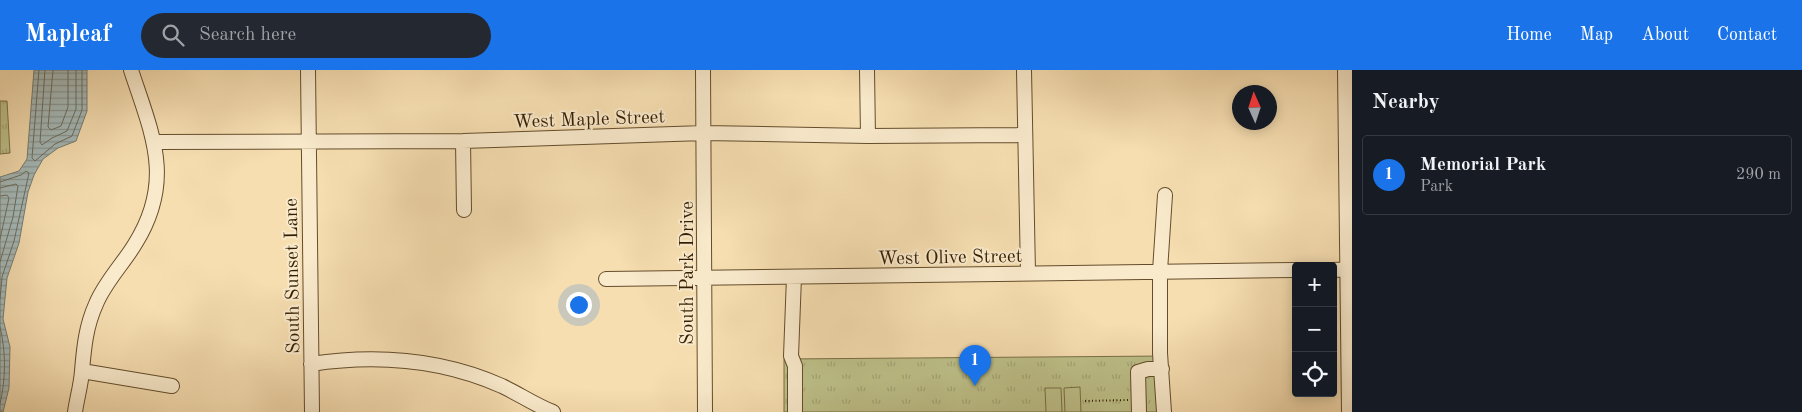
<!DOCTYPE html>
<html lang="en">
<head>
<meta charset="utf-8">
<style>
  :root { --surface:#171b24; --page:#242831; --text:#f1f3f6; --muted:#9ea1a6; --line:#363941; --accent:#1a73e8 }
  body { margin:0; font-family:"Old Standard TT",serif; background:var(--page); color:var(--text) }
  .controls { position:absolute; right:15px; bottom:15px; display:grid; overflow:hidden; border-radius:5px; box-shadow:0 2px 12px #0003 }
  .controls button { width:45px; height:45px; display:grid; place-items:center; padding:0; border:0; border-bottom:1px solid var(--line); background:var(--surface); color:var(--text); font:25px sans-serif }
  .compass { position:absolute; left:1232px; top:15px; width:45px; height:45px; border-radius:50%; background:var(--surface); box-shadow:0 2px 12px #0003; rotate:357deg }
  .you { position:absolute; left:578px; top:234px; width:18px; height:18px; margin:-12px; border:4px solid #fff; border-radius:50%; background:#1a73e8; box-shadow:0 0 0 8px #1a73e833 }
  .badge { display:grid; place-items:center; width:32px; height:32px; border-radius:50%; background:var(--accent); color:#fff; font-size:16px; font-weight:700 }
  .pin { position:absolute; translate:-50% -41px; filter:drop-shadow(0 1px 2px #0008) }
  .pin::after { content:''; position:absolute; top:26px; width:18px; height:15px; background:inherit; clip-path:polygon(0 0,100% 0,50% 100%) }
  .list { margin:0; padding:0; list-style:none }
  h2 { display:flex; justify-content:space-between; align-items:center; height:65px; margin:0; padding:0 20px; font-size:21px }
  h2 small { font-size:16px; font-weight:400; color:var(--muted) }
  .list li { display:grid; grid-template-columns:32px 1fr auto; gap:15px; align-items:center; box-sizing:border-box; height:80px; margin:0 10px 10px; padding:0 10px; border:1px solid var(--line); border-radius:5px }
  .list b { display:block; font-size:19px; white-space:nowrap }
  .list p { margin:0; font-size:16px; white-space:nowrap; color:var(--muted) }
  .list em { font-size:16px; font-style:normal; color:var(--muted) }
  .icon { flex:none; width:28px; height:28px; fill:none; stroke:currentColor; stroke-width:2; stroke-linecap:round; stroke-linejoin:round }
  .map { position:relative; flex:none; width:1352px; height:342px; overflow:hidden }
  header { display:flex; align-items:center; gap:30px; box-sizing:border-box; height:70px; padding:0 25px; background:var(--accent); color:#fff }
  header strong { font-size:24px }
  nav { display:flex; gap:28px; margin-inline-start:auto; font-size:18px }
  .search { width:350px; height:45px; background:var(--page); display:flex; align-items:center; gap:12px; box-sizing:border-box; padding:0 18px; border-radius:28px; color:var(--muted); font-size:19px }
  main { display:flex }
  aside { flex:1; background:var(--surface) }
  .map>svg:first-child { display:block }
</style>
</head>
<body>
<header>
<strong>Mapleaf</strong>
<div class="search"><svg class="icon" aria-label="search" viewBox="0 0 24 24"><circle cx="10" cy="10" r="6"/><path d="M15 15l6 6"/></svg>Search here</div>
<nav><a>Home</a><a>Map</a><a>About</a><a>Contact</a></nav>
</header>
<main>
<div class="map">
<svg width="1352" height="342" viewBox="0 0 1352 342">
  <defs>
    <pattern id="park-tufts" width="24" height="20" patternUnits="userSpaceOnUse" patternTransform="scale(1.25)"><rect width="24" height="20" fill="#bec18a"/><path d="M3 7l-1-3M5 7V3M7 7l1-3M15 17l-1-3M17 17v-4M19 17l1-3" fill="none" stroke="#a4a575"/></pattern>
    <pattern id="water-rules" width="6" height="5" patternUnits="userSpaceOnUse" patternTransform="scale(1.25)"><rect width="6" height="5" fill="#a4b9b9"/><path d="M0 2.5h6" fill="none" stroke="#869694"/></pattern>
  </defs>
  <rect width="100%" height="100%" fill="#f6deb1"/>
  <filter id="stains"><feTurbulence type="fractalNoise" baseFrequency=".004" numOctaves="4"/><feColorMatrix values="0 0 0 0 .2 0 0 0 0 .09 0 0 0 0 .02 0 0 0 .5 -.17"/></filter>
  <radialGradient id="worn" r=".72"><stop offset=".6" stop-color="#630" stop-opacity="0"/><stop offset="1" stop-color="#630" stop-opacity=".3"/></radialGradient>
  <path fill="url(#park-tufts)" stroke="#796f45" d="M0 31H7L10 83 0 84Z
    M1166 286 1165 342H784V289Z"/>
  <path fill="#bec18a" stroke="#796f45" d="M1080 317 1081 342H1065L1064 318Z
    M1045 318H1061L1062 342H1046Z"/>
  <path fill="url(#water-rules)" stroke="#777b6f" d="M34 0H87V41L76 71 58 78 43 89 34 105 28 122 19 173 7 208 3 249 10 277 9 318 3 342H0V107L19 101 27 89Z"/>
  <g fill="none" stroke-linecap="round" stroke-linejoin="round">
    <path stroke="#6c6b5c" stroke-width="1" d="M39 0 32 88 35 91 55 74 72 66 82 40V0
      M45 0 40 72 42 75 52 68 67 61 76 39V0
      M53 0 48 57 51 60 61 56 68 37V0
      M0 112 21 105 26 101 29 103 14 171 2 207 0 229
      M0 118 16 114 18 116 13 147 0 192
      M0 126 7 125 9 128 0 169
      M0 257C6 282 6 308 0 334"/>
    <g stroke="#644d2c" stroke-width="16">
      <path id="minor" d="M308 0 312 342
        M703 0 705 342
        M867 0 868 66
        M1024 0 1028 203
        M1345 0 1349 342
        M463 71 464 140
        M154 72 463 71 704 63 868 66 1024 65
        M1333 200 1352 199
        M794 207 791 286 795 296V342
        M606 209 1296 200
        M311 294C377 284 441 289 502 316 519 324 535 335 553 342
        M82 301 172 316
        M75 342C77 328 81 315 82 301 84 277 86 256 96 234 105 212 123 194 135 174 175 110 152 64 131 0
        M1139 342 1138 302 1148 299H1162
        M1164 342 1160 283V201L1165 125"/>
    </g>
    <path stroke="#341d00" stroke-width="2" stroke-dasharray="1 2.5" stroke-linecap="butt" d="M1085 331 1129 330"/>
    <use href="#minor" stroke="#f9eacc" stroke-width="14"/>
  </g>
  <g text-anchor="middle" stroke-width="4" stroke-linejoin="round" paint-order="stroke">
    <g font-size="19" fill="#341d00" stroke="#f9eacc">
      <text transform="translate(589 48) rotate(-2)" y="7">West Maple Street</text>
      <text transform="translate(950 186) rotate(-1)" y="7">West Olive Street</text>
      <text transform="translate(686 203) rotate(-90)" y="7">South Park Drive</text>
      <text transform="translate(291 206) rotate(-91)" y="7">South Sunset Lane</text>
    </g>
  </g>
  <rect width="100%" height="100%" filter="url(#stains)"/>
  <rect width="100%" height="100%" fill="url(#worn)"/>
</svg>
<div class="controls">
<button>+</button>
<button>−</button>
<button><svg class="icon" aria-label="locate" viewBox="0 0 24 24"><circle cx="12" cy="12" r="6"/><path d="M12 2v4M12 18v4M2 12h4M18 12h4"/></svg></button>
</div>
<svg class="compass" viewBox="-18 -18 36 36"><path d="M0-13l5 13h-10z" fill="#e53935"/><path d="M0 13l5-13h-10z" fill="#9ea1a6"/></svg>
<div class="you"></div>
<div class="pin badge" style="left:975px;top:316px">1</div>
</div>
<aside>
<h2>Nearby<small></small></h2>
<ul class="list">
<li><span class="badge">1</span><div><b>Memorial Park</b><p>Park</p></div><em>290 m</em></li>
</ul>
</aside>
</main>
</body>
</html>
